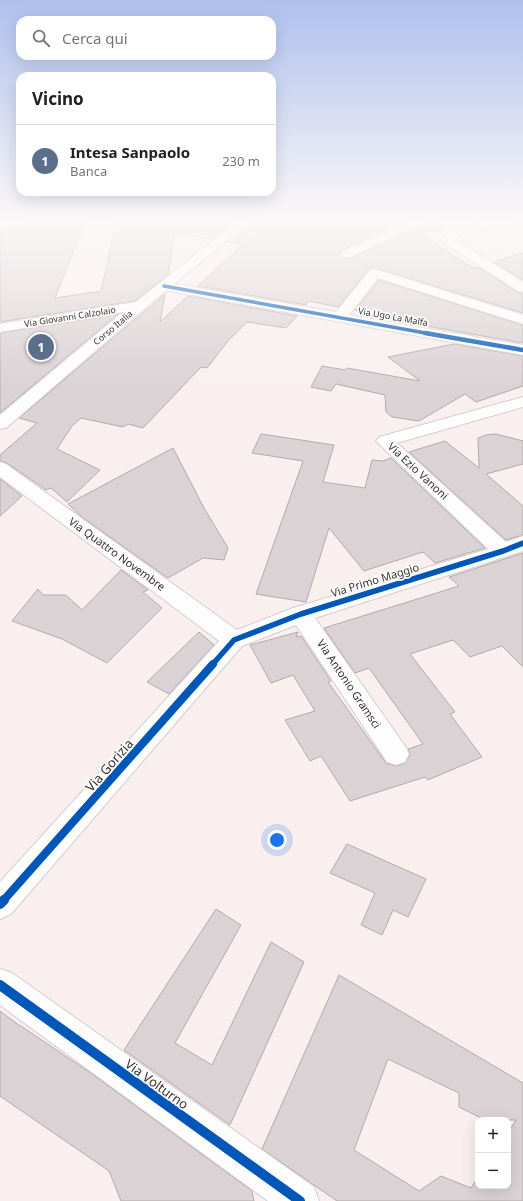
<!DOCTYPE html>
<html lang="it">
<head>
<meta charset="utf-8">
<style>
  :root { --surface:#fff; --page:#f2f2f2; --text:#202124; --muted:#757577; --line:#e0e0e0; --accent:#0b8043 }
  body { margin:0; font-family:"Noto Sans",sans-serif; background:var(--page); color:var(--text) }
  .controls { position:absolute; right:12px; bottom:12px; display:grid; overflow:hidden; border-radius:8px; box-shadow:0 4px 16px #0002 }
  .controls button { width:36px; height:36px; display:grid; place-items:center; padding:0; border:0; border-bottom:1px solid var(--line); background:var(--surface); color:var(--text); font:20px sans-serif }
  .you { position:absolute; left:277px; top:840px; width:14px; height:14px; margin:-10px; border:3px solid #fff; border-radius:50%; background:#1a73e8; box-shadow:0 0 0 6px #1a73e833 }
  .badge { display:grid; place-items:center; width:26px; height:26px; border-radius:50%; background:var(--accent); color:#fff; font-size:13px; font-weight:700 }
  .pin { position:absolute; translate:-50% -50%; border:2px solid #fff; box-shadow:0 1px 4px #0006 }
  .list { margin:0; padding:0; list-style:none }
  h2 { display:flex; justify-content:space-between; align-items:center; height:52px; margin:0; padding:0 16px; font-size:17px }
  h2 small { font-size:13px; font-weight:400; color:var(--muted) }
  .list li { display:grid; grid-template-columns:26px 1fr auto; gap:12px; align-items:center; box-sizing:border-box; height:72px; padding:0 16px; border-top:1px solid var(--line) }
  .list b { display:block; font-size:15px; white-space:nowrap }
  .list p { margin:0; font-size:13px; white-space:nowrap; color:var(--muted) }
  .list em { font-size:13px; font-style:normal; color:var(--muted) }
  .icon { flex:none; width:22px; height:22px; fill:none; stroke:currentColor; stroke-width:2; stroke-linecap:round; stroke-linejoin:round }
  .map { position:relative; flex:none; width:523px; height:1201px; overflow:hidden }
  .search { position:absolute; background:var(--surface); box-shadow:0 4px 16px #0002; left:16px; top:16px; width:260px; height:44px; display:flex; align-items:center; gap:10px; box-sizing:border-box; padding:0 14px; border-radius:12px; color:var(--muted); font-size:15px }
  .panel { position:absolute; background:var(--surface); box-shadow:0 4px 16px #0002; left:16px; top:72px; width:260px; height:124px; border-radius:12px }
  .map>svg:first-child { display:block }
</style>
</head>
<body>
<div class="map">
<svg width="523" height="1201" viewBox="0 0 523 1201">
  <rect width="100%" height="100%" fill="#f9efef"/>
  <path fill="#dad2d4" stroke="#b2aaab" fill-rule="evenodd" d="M70 219H86L55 298 101 291 117 219H238L212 239 175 233 168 275 135 301 0 322V229Z
    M254 219H411L342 250 340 253 343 258H351L428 222 430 219H436L437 222 442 225V229L418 233 473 268 478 267 517 292 523 293V313L375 268 369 269 338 307 309 301 306 305 198 286 243 244 228 242Z
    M523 253V280L494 262Z
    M379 280 523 325V343L363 315 366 312 355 310Z
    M165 294 160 322 188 296 297 316 286 328 247 322 227 342 207 368 201 367 143 428 128 424 123 427 81 418 72 426 57 449 100 470 67 502 51 488 46 490 7 463 0 461V455L37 423 19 418Z
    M118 314 0 413V333Z
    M454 344 523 356V386L476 402 465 394 419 421 392 417 386 412 385 395 336 384 331 391 311 387 322 366 345 370 347 368 420 381 388 357Z
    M261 434 334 445 323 482 365 488 372 460 383 461 391 458 485 548 435 563 423 552 364 571 329 528 306 602 256 594 303 461 252 453Z
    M496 434 523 441V464L486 474 523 506V535L506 540 409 452 445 441 479 468 478 438 486 435Z
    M173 448 204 508 228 548 224 560 203 558 168 578 83 518 68 504Z
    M0 479 22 496 0 516Z
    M523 553V667L502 646 470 657 453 640 410 654 455 712 450 714 482 757 428 780 425 777 350 801 321 756 310 761 285 720 315 711 293 675 271 683 250 645 298 632 296 637 301 636 331 681 328 682 386 763 396 766 405 763 410 755 408 749 423 744 369 668 355 673 324 628 459 586 449 577Z
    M121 570 148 590 143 592 162 608 107 663 62 639 12 621 38 589 43 595H66L82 610Z
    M199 632 214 645 169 694 147 682Z
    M347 844 426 879 408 917 393 910 382 935 361 925 375 893 330 873Z
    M216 909 241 925 175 1043 212 1065 271 942 304 962 230 1125 124 1050Z
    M339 975 523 1083V1201H337L262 1149ZM388 1059 459 1093V1107L485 1120H516L508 1133V1186H478V1177L471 1188 441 1176 419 1191 354 1150Z
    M0 1011 20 1026H21L95 1076 252 1191 254 1201H121L109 1171 0 1096Z"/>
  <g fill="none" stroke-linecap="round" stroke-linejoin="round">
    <g stroke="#d5cdcd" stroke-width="2">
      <path id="minor" d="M13 219H39L37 221 33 222 0 227V221Z
        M414 219H429L427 221 351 257H343L341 254 343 251Z
        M437 219H449L461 226 502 219H523L522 221 518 222 463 233 455 239 523 282V292L518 291 443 242 441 239 451 230 438 221Z
        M375 269 523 315V324L378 278 349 315 523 345V355L164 290 159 289 157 286 159 283 164 282 336 312 370 270Z
        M523 397V407L397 443 506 542 523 536V551L315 618 405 746 409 754 405 762 396 765 387 762 296 625 242 646 11 914 0 919V882L219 641 0 477V462L6 464 237 630 293 608 488 549 376 441 379 437Z
        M0 969 12 973 314 1187 319 1201H268L0 1005Z"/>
    </g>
    <g stroke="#d5cdcd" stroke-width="2">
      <path id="major" d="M240 219H253L145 308 6 428 0 429V415L123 312 0 332V324L136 302Z"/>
    </g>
    <use href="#minor" fill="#fefdfd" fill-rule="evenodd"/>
    <use href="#major" fill="#fefdfd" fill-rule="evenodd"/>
    <g stroke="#fdfdfd" stroke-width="5">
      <path id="cycleway-far4" d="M164 286 431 334"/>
    </g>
    <g stroke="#fdfdfd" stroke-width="6">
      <path id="cycleway-far3" d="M425 333 523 350"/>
    </g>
    <g stroke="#fdfdfd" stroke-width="8">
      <path id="cycleway-far2" d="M212 665 234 640 301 614 503 551 523 543"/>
    </g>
    <g stroke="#fdfdfd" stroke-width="10">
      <path id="cycleway-far1" d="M3 901 213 664"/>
    </g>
    <g stroke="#fdfdfd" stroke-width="12">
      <path id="cycleway" d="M0 904 4 900
        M0 985 300 1201"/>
    </g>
    <use href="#cycleway-far4" stroke="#0057b8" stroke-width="3.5"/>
    <use href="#cycleway-far3" stroke="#0057b8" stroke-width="4.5"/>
    <use href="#cycleway-far2" stroke="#0057b8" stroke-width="5.5"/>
    <use href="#cycleway-far1" stroke="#0057b8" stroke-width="8"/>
    <use href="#cycleway" stroke="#0057b8" stroke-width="10"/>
  </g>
  <linearGradient id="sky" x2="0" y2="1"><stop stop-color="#aec0ed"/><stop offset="0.57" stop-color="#fcf8f8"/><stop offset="1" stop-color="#fcf8f8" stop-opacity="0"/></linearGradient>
  <rect width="523" height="387" fill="url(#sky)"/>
  <g text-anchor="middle" stroke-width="3.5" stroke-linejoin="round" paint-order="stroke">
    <g font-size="9" fill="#393232" stroke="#fdfdfd">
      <text transform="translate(70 317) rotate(-9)" y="3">Via Giovanni Calzolaio</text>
      <text transform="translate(393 317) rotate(10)" y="3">Via Ugo La Malfa</text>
      <text transform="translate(113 328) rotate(-40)" y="3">Corso Italia</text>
    </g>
    <g font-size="11" fill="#393232" stroke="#fdfdfd">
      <text transform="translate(418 471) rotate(43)" y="4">Via Ezio Vanoni</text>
      <text transform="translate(117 554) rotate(36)" y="4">Via Quattro Novembre</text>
      <text transform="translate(375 580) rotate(-17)" y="4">Via Primo Maggio</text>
      <text transform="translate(349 684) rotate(56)" y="4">Via Antonio Gramsci</text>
    </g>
    <g font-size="13" fill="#393232" stroke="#fdfdfd">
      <text transform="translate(109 765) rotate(-49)" y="5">Via Gorizia</text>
      <text transform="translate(157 1084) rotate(36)" y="5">Via Volturno</text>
    </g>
  </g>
</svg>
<div class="controls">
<button>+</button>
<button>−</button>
</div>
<div class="you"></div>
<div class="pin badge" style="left:41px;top:347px;background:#5c6f8a">1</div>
<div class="search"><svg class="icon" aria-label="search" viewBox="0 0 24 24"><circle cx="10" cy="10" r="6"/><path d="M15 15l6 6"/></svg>Cerca qui</div>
<section class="panel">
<h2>Vicino<small></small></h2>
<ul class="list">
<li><span class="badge" style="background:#5c6f8a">1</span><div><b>Intesa Sanpaolo</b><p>Banca</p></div><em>230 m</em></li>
</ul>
</section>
</div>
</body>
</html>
